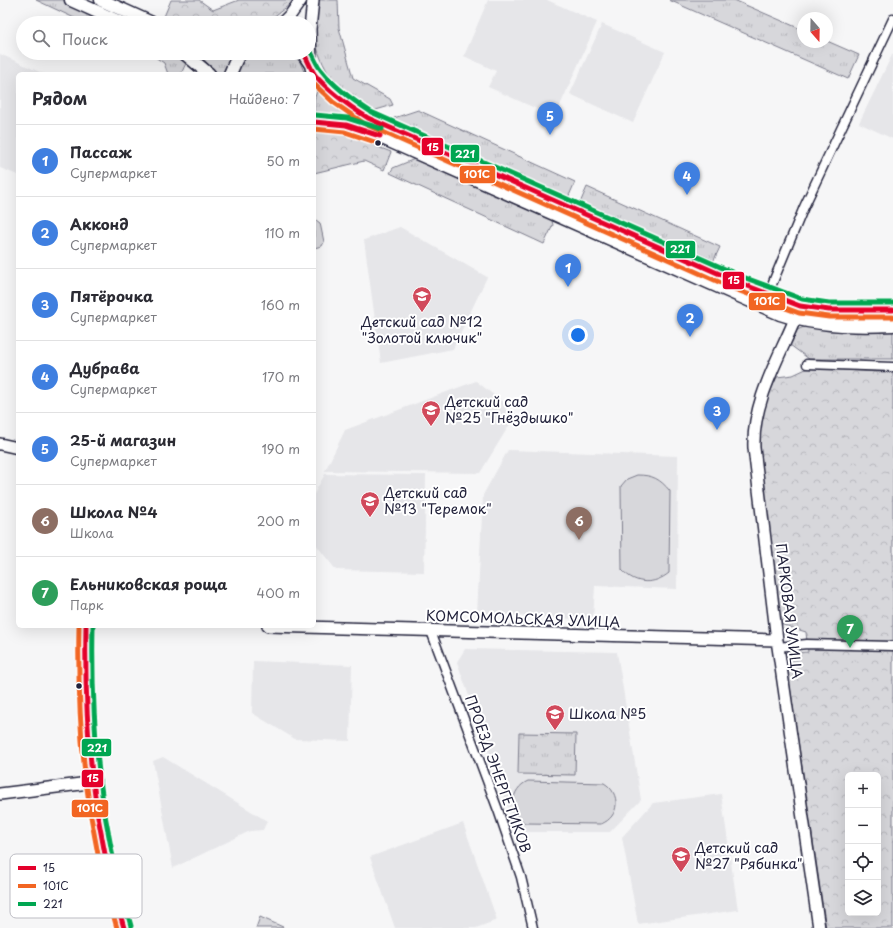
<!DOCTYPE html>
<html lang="ru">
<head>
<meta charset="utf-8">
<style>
  :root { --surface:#fff; --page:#f2f2f3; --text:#2b2b33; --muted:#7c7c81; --line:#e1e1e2; --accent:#d1495b }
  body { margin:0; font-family:"Playpen Sans",sans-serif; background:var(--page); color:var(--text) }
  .controls { position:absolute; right:12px; bottom:12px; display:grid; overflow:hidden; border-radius:6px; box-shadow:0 4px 16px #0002 }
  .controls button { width:36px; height:36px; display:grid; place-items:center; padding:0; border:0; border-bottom:1px solid var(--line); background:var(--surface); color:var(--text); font:20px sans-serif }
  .compass { position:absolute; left:797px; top:12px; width:36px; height:36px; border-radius:50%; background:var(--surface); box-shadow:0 4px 16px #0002; rotate:160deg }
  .you { position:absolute; left:578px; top:335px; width:14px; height:14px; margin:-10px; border:3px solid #fff; border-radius:50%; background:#1a73e8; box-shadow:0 0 0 6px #1a73e833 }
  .badge { display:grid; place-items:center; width:26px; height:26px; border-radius:50%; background:var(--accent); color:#fff; font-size:13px; font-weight:700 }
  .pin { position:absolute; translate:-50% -33px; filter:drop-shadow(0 1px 2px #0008) }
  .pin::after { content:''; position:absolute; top:21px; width:14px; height:12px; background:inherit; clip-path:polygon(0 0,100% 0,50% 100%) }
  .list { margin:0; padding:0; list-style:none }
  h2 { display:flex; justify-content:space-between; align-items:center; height:52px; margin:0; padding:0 16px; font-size:17px }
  h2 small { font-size:13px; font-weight:400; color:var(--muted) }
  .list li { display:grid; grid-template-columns:26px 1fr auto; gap:12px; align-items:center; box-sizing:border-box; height:72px; padding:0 16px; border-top:1px solid var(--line) }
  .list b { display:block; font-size:15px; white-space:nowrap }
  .list p { margin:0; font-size:13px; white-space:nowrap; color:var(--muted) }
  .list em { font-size:13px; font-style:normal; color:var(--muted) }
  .icon { flex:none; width:22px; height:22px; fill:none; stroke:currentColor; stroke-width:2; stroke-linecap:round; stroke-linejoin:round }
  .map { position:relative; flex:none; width:893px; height:928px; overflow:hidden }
  .search { position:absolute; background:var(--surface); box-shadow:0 4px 16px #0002; left:16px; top:16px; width:300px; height:44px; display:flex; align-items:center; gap:10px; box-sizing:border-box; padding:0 14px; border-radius:22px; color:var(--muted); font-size:15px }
  .panel { position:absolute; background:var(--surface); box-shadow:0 4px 16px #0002; left:16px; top:72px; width:300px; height:556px; border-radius:6px }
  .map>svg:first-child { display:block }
</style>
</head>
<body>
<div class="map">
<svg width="893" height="928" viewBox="0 0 893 928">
  <defs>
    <pattern id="grass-tufts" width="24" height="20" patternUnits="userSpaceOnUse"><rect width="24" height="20" fill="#d7d7db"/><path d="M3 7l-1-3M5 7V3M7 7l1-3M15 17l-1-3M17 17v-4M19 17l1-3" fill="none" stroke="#b8b8bd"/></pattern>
    <pattern id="forest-crowns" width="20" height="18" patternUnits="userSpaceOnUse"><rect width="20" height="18" fill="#d7d7db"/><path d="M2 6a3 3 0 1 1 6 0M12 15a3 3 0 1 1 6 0" fill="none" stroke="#b8b8bd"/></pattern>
  </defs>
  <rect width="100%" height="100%" fill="#f6f6f7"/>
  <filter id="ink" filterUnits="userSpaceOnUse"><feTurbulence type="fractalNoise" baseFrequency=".025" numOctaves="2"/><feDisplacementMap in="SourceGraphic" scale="8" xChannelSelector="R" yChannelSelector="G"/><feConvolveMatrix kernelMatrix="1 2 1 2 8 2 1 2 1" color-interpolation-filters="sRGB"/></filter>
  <g filter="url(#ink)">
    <path fill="#e6e6e9" d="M488 0H547L597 22 555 117 488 87 496 71 464 56Z
      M602 24 665 52 633 123 570 94Z
      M893 53V139L859 123Z
      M0 54 44 74H18V175L0 168Z
      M400 227 487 277 453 349 381 363 364 240Z
      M476 381 504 403 510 424 480 473 325 471 345 430Z
      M508 450 678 456 677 589 595 586 593 620 477 614 483 495Z
      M325 474 426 475 424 572 336 570 314 542V494Z
      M465 649 617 652 641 800 610 832H517L457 662Z
      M253 661 352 665 350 741 295 739 252 713Z
      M163 757 267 821 263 830 250 831 173 868 153 761Z
      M721 794 738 910 638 924 622 837 653 803Z
      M463 823 497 920 476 928H395L370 857Z"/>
    <path fill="url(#grass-tufts)" stroke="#7c7c8b" d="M36 0H64L115 23H85Z
      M316 0H338L339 28 353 78 390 99 393 105 369 112C340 96 319 67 314 34 313 23 315 11 316 0Z
      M669 0H734L803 30V42L827 41 859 55 848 79Z
      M152 53H179L187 61 181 74H168L164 63 155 57Z
      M198 53H236L226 74H217Z
      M252 53H291L300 62 305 74H237L241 64Z
      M322 84 332 94 523 192 521 196 314 118V100L319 85Z
      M418 110 575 182 568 198 385 121Z
      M417 158 551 217 553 225 544 244 390 173 393 168Z
      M587 187 720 247 714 260 580 203Z
      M818 314 855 316H893V320L854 321 817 317Z
      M804 327 893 331V359H809L790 345V342L797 330Z
      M519 733 576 734 575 775 518 774Z"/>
    <path fill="url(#forest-crowns)" stroke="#7c7c8b" fill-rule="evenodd" d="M171 0H199L213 10 239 0H296L265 23H167L163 19Z
      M324 129 355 133 370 137 368 143 391 152 384 170 364 161 314 173V130Z
      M808 368 879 372 893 371V928H826L785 653 808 652 806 632 780 624 756 444 761 412 777 377 793 375ZM848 775H878V913H848Z"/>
    <path fill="#d7d7db" stroke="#7c7c8b" d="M316 220 320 223 324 242 322 246 314 248V221Z
      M637 475C653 475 660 479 670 491L669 573C654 585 636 585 622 570L621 486 627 479Z
      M528 781 604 783C621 793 620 817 601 824L525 823C508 813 510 789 528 781Z
      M260 917 283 927V928H256Z"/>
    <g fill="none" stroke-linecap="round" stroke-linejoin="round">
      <g stroke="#22223b" stroke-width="11">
        <path id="street" d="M768 294 804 207 893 19
          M807 364 893 367
          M431 631 498 810 521 877 533 928
          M778 647 807 644 893 646"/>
      </g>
      <g stroke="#22223b" stroke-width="14">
        <path id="secondary" d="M282 23 291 14 301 0
          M311 65 310 29 313 0
          M795 319C778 360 752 403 754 448L777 640 819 928
          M0 444 18 448
          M86 626C82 729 91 830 124 928
          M268 626 777 640
          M0 794 97 782"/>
      </g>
      <g stroke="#22223b" stroke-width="15">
        <path id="primary" d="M71 0 122 23
          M101 0 152 23
          M184 53 209 74
          M303 53 311 65 313 74
          M312 70 347 103 368 118 740 283 800 306 829 310H893
          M230 74 236 60 240 53
          M314 122 346 125 380 137 780 314C816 326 856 327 893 325"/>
      </g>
      <use href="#street" stroke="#fff" stroke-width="8"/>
      <use href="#secondary" stroke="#fff" stroke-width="11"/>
      <use href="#primary" stroke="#fff" stroke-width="12"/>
      <g stroke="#fff" stroke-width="8">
        <path id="bus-1" d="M303 53C308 59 310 68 315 75 329 92 349 106 368 118L740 283 800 306 829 310H893
          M314 122 346 125 380 136
          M86 626C84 733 93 826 124 928"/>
      </g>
      <g stroke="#fff" stroke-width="8">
        <path id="bus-2" d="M314 84 333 102 365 124 737 290 799 313 829 317H893
          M314 129 345 132 378 143
          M79 626C77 731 86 827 117 928"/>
      </g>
      <g stroke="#fff" stroke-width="8">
        <path id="bus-3" d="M309 49C314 56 316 65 322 71 335 88 354 101 371 112L743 277 802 299 829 303H893
          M315 115 347 118 382 129
          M93 626C91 732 100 824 131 926"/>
      </g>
      <use href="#bus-1" stroke="#e4002b" stroke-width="5"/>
      <use href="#bus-2" stroke="#f26522" stroke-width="5"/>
      <use href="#bus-3" stroke="#00a651" stroke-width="5"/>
    </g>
  </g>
  <defs>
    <g id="school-pin" transform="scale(1)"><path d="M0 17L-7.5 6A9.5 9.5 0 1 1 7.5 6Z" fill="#d1495b" stroke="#fff"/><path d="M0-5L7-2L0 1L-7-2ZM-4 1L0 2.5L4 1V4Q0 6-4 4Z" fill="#fff"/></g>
  </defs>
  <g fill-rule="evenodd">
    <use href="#school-pin" x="422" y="296"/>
    <use href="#school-pin" x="431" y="410"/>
    <use href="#school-pin" x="370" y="501"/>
    <use href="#school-pin" x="555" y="714"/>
    <use href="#school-pin" x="681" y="856"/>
  </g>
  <g fill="#22223b" stroke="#fff" stroke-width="1.5">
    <circle cx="378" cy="143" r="3.5"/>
    <circle cx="79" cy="686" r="3.5"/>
  </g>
  <g text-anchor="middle" stroke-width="4" stroke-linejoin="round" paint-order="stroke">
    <g font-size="14" fill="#22223b" stroke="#fff" text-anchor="start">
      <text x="422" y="327" text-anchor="middle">Детский сад №12<tspan x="422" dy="16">"Золотой ключик"</tspan></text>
      <text x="445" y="407">Детский сад<tspan x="445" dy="16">№25 "Гнёздышко"</tspan></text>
      <text x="384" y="498">Детский сад<tspan x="384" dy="16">№13 "Теремок"</tspan></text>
      <text x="569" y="719">Школа №5</text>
      <text x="695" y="853">Детский сад<tspan x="695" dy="16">№27 "Рябинка"</tspan></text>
    </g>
    <g font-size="14" fill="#22223b" stroke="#fff">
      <text transform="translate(789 611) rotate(83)" y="5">ПАРКОВАЯ УЛИЦА</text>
      <text transform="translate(523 619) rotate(2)" y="5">КОМСОМОЛЬСКАЯ УЛИЦА</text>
      <text transform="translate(498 774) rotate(70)" y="5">ПРОЕЗД ЭНЕРГЕТИКОВ</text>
    </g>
  </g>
  <rect x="10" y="854" width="132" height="64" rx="6" fill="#fff" stroke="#bdbdc4" stroke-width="1"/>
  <rect x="18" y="866" width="18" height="4" fill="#e4002b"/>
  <rect x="18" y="884" width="18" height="4" fill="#f26522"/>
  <rect x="18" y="902" width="18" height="4" fill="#00a651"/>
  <g font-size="11" fill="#22223b">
    <text x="43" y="872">15</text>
    <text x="43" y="890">101С</text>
    <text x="43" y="908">221</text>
  </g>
  <g stroke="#fff" stroke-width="1.5">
    <rect x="421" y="137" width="23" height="19" rx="4" fill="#e4002b"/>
    <rect x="450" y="144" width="30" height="19" rx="4" fill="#00a651"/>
    <rect x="459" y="165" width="37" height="19" rx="4" fill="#f26522"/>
    <rect x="665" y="240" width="31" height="19" rx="4" fill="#00a651"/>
    <rect x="722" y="271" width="23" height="19" rx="4" fill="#e4002b"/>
    <rect x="748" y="292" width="38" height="19" rx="4" fill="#f26522"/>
    <rect x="81" y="738" width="31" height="19" rx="4" fill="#00a651"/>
    <rect x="81" y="769" width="23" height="19" rx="4" fill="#e4002b"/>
    <rect x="71" y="799" width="38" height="19" rx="4" fill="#f26522"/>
  </g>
  <g font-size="11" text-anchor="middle" font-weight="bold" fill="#fff">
    <text x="433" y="151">15</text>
    <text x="465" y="158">221</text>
    <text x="477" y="178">101С</text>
    <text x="680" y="253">221</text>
    <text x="734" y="284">15</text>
    <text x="767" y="305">101С</text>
    <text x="97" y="752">221</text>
    <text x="93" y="782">15</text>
    <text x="90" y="812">101С</text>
  </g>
</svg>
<div class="controls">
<button>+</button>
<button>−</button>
<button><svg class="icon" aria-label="locate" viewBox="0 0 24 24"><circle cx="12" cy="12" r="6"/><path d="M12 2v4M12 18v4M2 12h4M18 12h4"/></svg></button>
<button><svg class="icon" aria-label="layers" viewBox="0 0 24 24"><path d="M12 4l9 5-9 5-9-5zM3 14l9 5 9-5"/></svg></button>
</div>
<svg class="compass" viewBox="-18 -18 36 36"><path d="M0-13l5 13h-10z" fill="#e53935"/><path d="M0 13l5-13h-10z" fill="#7c7c81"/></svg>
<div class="you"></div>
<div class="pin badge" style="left:568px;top:287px;background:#3f7fe0">1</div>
<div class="pin badge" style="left:690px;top:337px;background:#3f7fe0">2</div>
<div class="pin badge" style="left:717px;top:430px;background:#3f7fe0">3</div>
<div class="pin badge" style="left:687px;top:195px;background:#3f7fe0">4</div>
<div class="pin badge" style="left:550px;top:135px;background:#3f7fe0">5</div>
<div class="pin badge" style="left:579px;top:540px;background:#8d6e63">6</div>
<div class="pin badge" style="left:850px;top:648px;background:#2e9e5b">7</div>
<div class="search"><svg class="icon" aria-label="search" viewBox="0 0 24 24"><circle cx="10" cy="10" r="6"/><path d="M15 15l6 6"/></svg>Поиск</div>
<section class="panel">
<h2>Рядом<small>Найдено: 7</small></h2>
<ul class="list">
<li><span class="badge" style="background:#3f7fe0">1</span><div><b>Пассаж</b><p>Супермаркет</p></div><em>50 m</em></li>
<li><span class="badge" style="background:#3f7fe0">2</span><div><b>Акконд</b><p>Супермаркет</p></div><em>110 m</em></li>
<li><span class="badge" style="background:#3f7fe0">3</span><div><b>Пятёрочка</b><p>Супермаркет</p></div><em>160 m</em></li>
<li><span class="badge" style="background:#3f7fe0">4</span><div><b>Дубрава</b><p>Супермаркет</p></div><em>170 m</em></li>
<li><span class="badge" style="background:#3f7fe0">5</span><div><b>25-й магазин</b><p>Супермаркет</p></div><em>190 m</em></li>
<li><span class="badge" style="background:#8d6e63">6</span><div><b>Школа №4</b><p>Школа</p></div><em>200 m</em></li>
<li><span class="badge" style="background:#2e9e5b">7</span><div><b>Ельниковская роща</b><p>Парк</p></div><em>400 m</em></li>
</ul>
</section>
</div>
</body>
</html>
